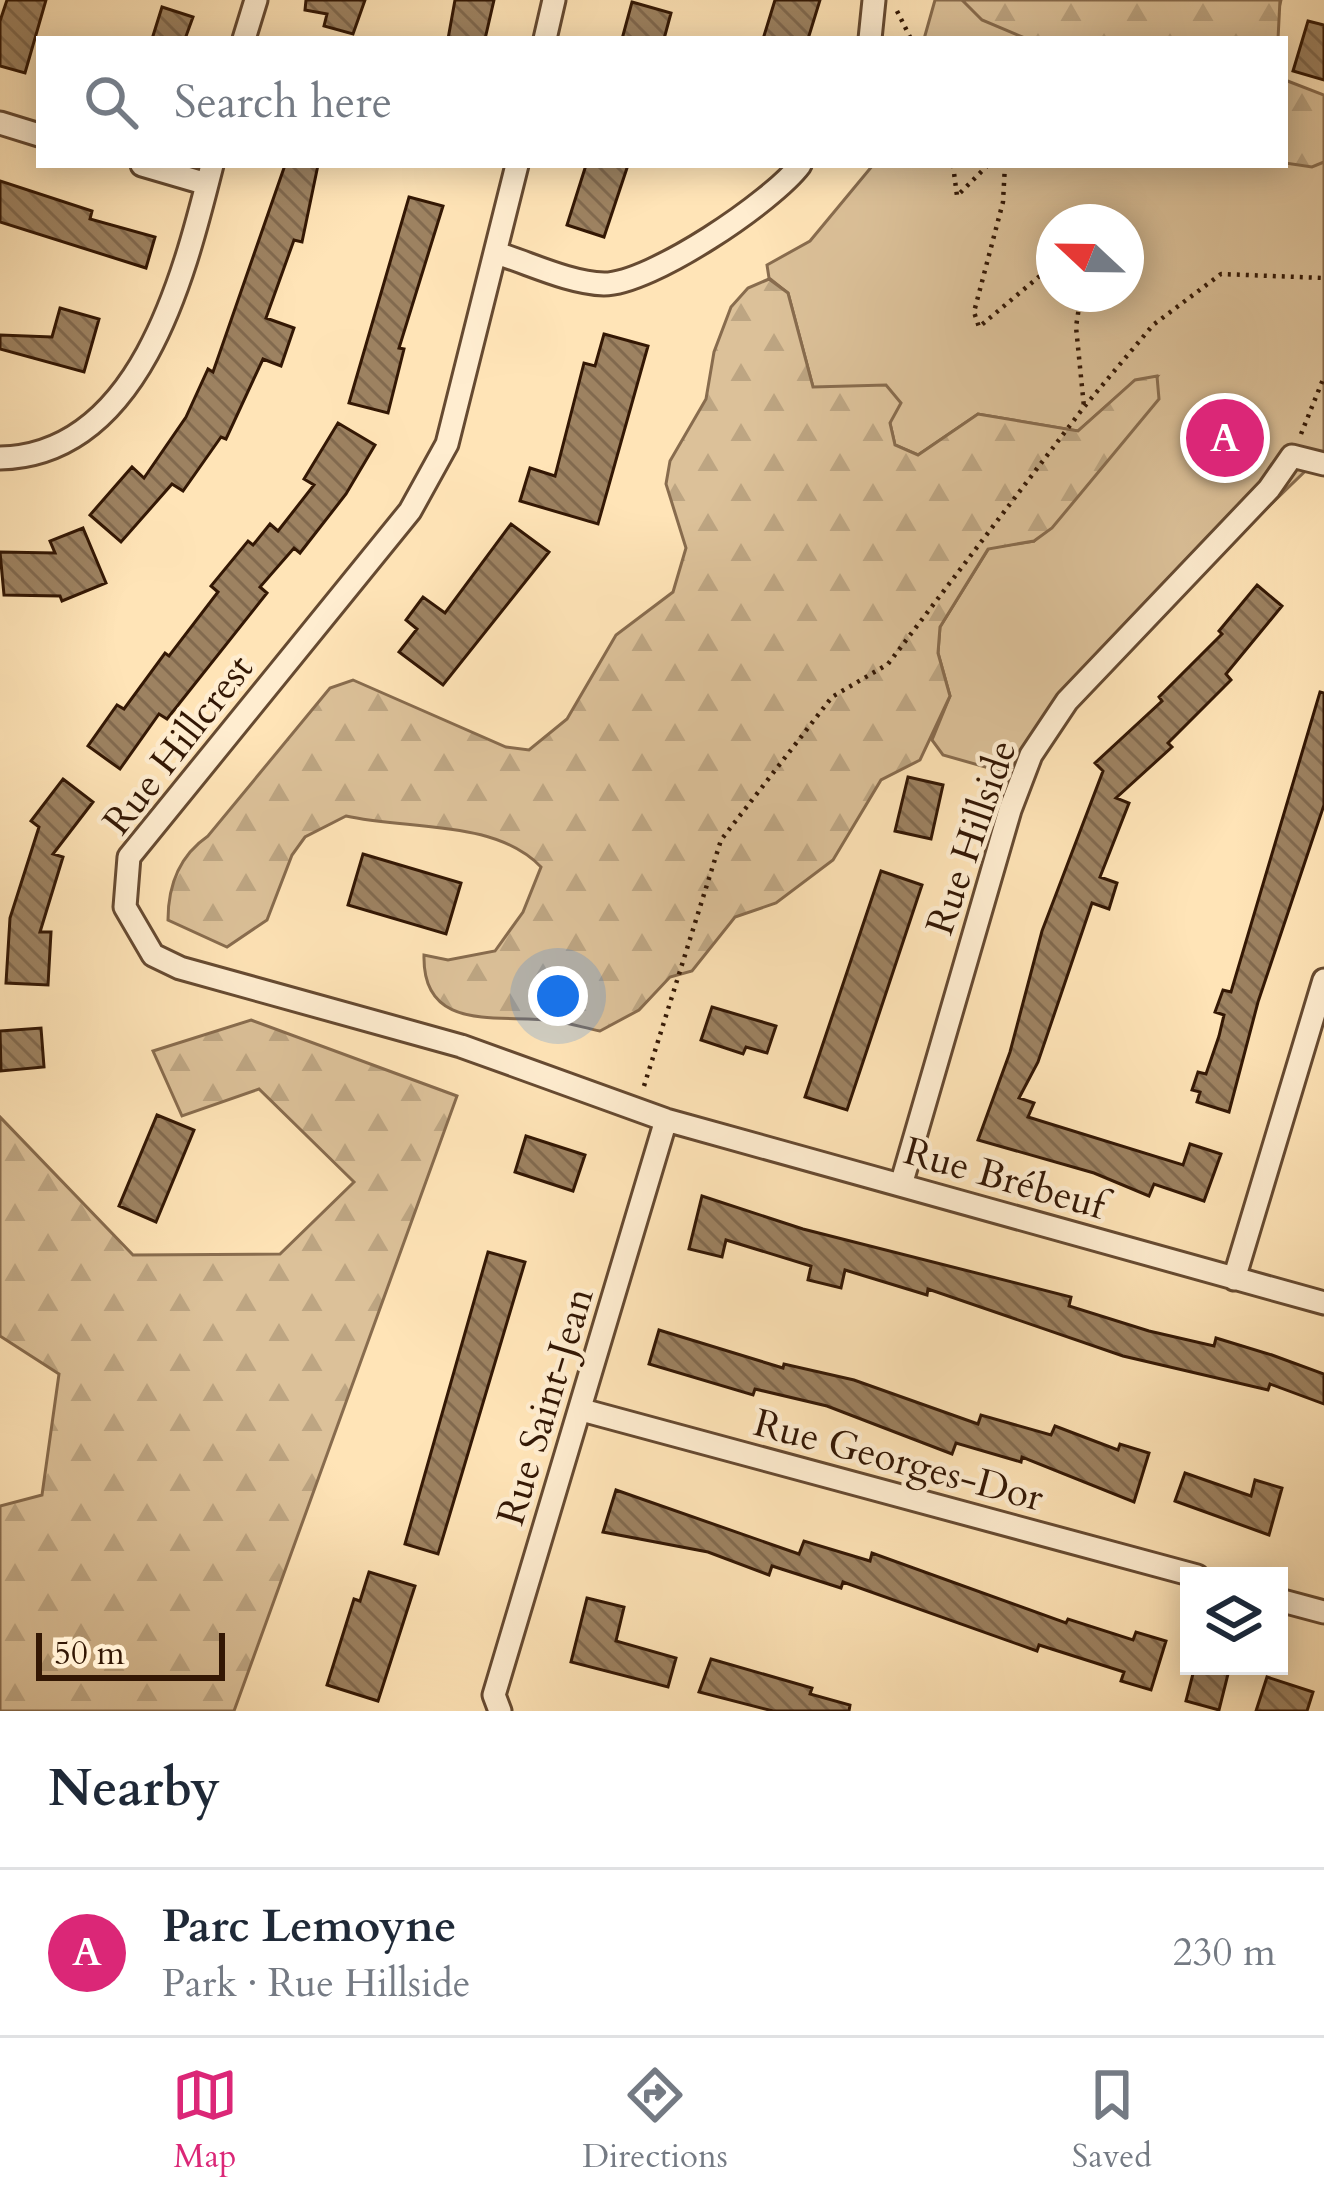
<!DOCTYPE html>
<html lang="en">
<head>
<meta charset="utf-8">
<style>
  :root { --surface:#fff; --page:#f2f2f3; --text:#1f2937; --muted:#747a83; --line:#e0e1e3; --accent:#db2777 }
  body { margin:0; font-family:Cardo,serif; background:var(--page); color:var(--text) }
  .controls { position:absolute; right:36px; bottom:36px; display:grid; overflow:hidden; border-radius:0px; box-shadow:0 6px 30px #0003 }
  .controls button { width:108px; height:108px; display:grid; place-items:center; padding:0; border:0; border-bottom:3px solid var(--line); background:var(--surface); color:var(--text); font:60px sans-serif }
  .compass { position:absolute; left:1036px; top:204px; width:108px; height:108px; border-radius:50%; background:var(--surface); box-shadow:0 6px 30px #0003; rotate:292deg }
  .scale { position:absolute; left:36px; bottom:30px; width:189px; box-sizing:border-box; padding-left:12px; border:6px solid #331704; border-top:0; font-size:33px; line-height:42px; white-space:nowrap; color:#331704; -webkit-text-stroke:9px #ffedd0; paint-order:stroke }
  .you { position:absolute; left:558px; top:996px; width:42px; height:42px; margin:-30px; border:9px solid #fff; border-radius:50%; background:#1a73e8; box-shadow:0 0 0 18px #1a73e833 }
  .badge { display:grid; place-items:center; width:78px; height:78px; border-radius:50%; background:var(--accent); color:#fff; font-size:39px; font-weight:700 }
  .pin { position:absolute; translate:-50% -50%; border:6px solid #fff; box-shadow:0 3px 12px #0006 }
  .list { margin:0; padding:0; list-style:none }
  h2 { display:flex; justify-content:space-between; align-items:center; height:156px; margin:0; padding:0 48px; font-size:51px }
  h2 small { font-size:39px; font-weight:400; color:var(--muted) }
  .list li { display:grid; grid-template-columns:78px 1fr auto; gap:36px; align-items:center; box-sizing:border-box; height:168px; padding:0 48px; border-top:3px solid var(--line) }
  .list b { display:block; font-size:45px; white-space:nowrap }
  .list p { margin:0; font-size:39px; white-space:nowrap; color:var(--muted) }
  .list em { font-size:39px; font-style:normal; color:var(--muted) }
  .icon { flex:none; width:66px; height:66px; fill:none; stroke:currentColor; stroke-width:2; stroke-linecap:round; stroke-linejoin:round }
  .map { position:relative; flex:none; width:1324px; height:1711px; overflow:hidden }
  .search { position:absolute; background:var(--surface); box-shadow:0 6px 30px #0003; left:36px; right:36px; top:36px; height:132px; display:flex; align-items:center; gap:30px; box-sizing:border-box; padding:0 42px; border-radius:0px; color:var(--muted); font-size:45px }
  .sheet { height:324px; background:var(--surface) }
  nav { display:flex; justify-content:space-around; align-items:center; box-sizing:border-box; height:168px; border-top:3px solid var(--line); background:var(--surface); font-size:33px; color:var(--muted) }
  nav a { display:grid; justify-items:center; gap:6px }
  nav .on { color:var(--accent) }
  .map>svg:first-child { display:block }
</style>
</head>
<body>
<div class="map">
<svg width="1324" height="1711" viewBox="0 0 1324 1711">
  <defs>
    <pattern id="forest-firs" width="22" height="20" patternUnits="userSpaceOnUse" patternTransform="scale(3)"><rect width="22" height="20" fill="#dcc199"/><path d="M5 1l3.5 6h-7zM16 11l3.5 6h-7z" fill="#bda582"/></pattern>
    <pattern id="building-back-hatch" width="6" height="6" patternUnits="userSpaceOnUse" patternTransform="scale(3)"><rect width="6" height="6" fill="#9d8261"/><path d="M-1 5l2 2M0 0l6 6M5-1l2 2" fill="none" stroke="#81694e"/></pattern>
  </defs>
  <rect width="100%" height="100%" fill="#ffe4b7"/>
  <filter id="stains"><feTurbulence type="fractalNoise" baseFrequency=".00167" numOctaves="4"/><feColorMatrix values="0 0 0 0 .2 0 0 0 0 .09 0 0 0 0 .02 0 0 0 .5 -.17"/></filter>
  <radialGradient id="worn" r=".72"><stop offset=".6" stop-color="#630" stop-opacity="0"/><stop offset="1" stop-color="#630" stop-opacity=".3"/></radialGradient>
  <path fill="#dcc199" stroke="#886c4e" stroke-width="3" fill-rule="evenodd" d="M935 0H1281L1271 39H924Z
    M1285 104 1324 116V453L1067 701 1021 777 943 755 932 740 950 696 938 653 940 627 989 548 1034 541 1157 377 1135 381 1078 431 978 414 918 455 895 445 890 423 813 387 788 293 769 278 767 265 810 241 873 165H1285ZM1054 222H1126V294H1054Z"/>
  <path fill="url(#forest-firs)" stroke="#886c4e" stroke-width="3" d="M962 0H1280L1278 39H1027L982 20Z
    M1285 80 1324 95V162L1312 167 1285 163Z
    M769 279 788 293 813 387 886 385 901 403 890 423 895 445 918 455 978 414 1078 431 1135 380 1157 376 1159 399 1052 528 1034 541 988 549 940 627 938 653 950 696 920 760 881 780 833 860 776 903 735 917 692 971 670 977 639 1010 600 1031C585 1028 569 1023 554 1021 502 1013 422 1035 424 955L448 960 495 951 523 912 541 867C495 819 408 830 346 816L305 837 292 855 267 920 227 947 168 920C168 886 179 856 208 836L330 688 353 680 506 747 529 750 567 719 616 635 673 592 686 548 666 484 670 461 706 399 714 352 731 307 748 288Z
    M251 1020 457 1096 234 1711H0V1506L42 1495 59 1374 0 1336V1117L133 1255 280 1254 354 1182 259 1089 182 1116 153 1051Z"/>
  <path fill="url(#building-back-hatch)" stroke="#331704" stroke-width="3" d="M7 0H46L25 73 0 66V21Z
    M306 0H365L353 34 324 26 327 14 305 10Z
    M455 0H494L485 39H448Z
    M775 0H820L808 39H763Z
    M632 2 671 13 664 39H622Z
    M162 7 193 17 185 39H152Z
    M1308 21 1324 25V80L1293 71Z
    M285 165H318L302 242 294 240 266 318 294 328 281 366 263 359 226 439 221 437 183 491 172 484 121 542 90 515 132 467 144 478 186 417 208 369 213 372Z
    M586 165H628L604 237 567 225Z
    M0 181 92 211 90 219 155 237 146 268 0 222Z
    M409 197 443 206 399 348 404 349 388 413 349 403Z
    M60 308 99 319 84 372 0 349V335L52 337Z
    M604 334 648 346 598 524 520 501 530 468 555 476 584 363 595 366Z
    M338 423 375 445 346 494 300 553 294 548 260 587 267 593 167 719 159 714 120 769 88 746 117 705 124 709 165 653 169 656 218 592 211 586 248 541 253 545 270 524 278 531 314 485 304 479Z
    M511 524 549 552 443 685 399 652 417 629 406 620 423 597 445 613Z
    M83 528 106 583 62 601 60 596 4 595 0 552 55 553 50 541Z
    M1257 585 1282 606 1226 674 1231 680 1168 743 1172 747 1116 798 1129 803 1100 877 1117 883 1109 909 1092 903 1038 1062 1019 1098 1034 1103 1028 1117 1183 1165 1190 1144 1221 1154 1204 1201 1154 1184 1149 1196 1094 1173 978 1140 1010 1052 1042 931 1103 771 1095 763 1162 701 1159 697 1222 634 1219 631Z
    M1320 692 1324 693V805L1258 1002 1229 1112 1197 1102 1200 1092 1192 1090 1198 1072 1206 1074 1219 1036 1224 1015 1215 1012 1223 990 1231 992Z
    M908 777 943 785 931 839 895 831Z
    M63 779 93 802 53 854 63 857 40 932H51L48 985 6 983 10 918 39 827 31 821Z
    M363 854 461 883 446 934 348 905Z
    M881 871 922 885 847 1110 805 1097Z
    M712 1007 776 1026 767 1053 746 1047 743 1054 701 1040Z
    M41 1028 44 1067 1 1071 0 1031Z
    M157 1115 194 1130 156 1222 119 1206Z
    M526 1136 585 1155 573 1191 515 1172Z
    M702 1196 803 1229 1071 1297 1069 1306 1149 1331 1214 1346 1216 1338 1272 1355 1324 1374V1404L1270 1384 1268 1390 1123 1356 928 1289 927 1295 845 1270 841 1288 808 1280 811 1266 726 1240 722 1257 689 1249Z
    M488 1252 525 1262 438 1554 405 1544Z
    M659 1330 783 1368 784 1364 854 1380 978 1424 981 1415 1051 1435 1055 1426 1118 1450 1120 1444 1149 1453 1134 1502 1022 1457 1021 1462 956 1443 952 1454 827 1406 755 1389 753 1395 649 1364Z
    M1185 1473 1251 1496 1255 1480 1282 1488 1269 1535 1175 1501Z
    M616 1490 799 1554 804 1541 870 1561 872 1553 1066 1623 1068 1619 1133 1640 1136 1632 1166 1641 1151 1690 1121 1681 1124 1672 1039 1645 1037 1651 843 1582 841 1588 772 1566 769 1575 708 1552 603 1532Z
    M369 1572 415 1586 378 1701 327 1685 354 1599 360 1601Z
    M587 1598 624 1607 616 1641 676 1658 668 1687 571 1662Z
    M711 1659 812 1688 810 1694 850 1705 849 1711H773L699 1692Z
    M1195 1666H1230L1219 1710 1186 1701Z
    M1267 1677 1313 1692 1307 1711H1256Z"/>
  <g fill="none" stroke-linecap="round" stroke-linejoin="round">
    <g stroke="#664a31" stroke-width="27">
      <path id="street" d="M244 39 256 0
        M545 39 554 0
        M870 39 874 0
        M0 123 39 135
        M142 165 207 184
        M517 165 447 444 410 511 129 857 125 907 153 955 180 968 461 1046 666 1120 1324 1303
        M496 253C529 263 569 283 604 284 651 284 773 201 800 165
        M0 458C140 455 184 276 212 165
        M901 1185 1010 810 1031 755 1067 701 1269 489 1292 456 1324 464
        M1234 1279 1324 980
        M582 1410 1197 1576
        M1279 1600 1324 1612
        M500 1711 494 1695 666 1120"/>
    </g>
    <path stroke="#331704" stroke-width="4.5" stroke-dasharray="3 6" stroke-linecap="butt" d="M897 11 911 39
      M953 165 957 196 988 165
      M1005 165 1003 202 974 312 979 327 1054 264
      M1081 294 1076 327 1084 407
      M1301 434 1324 377
      M644 1086 721 840 832 697 888 664 1084 407 1153 325 1221 274 1324 278"/>
    <use href="#street" stroke="#ffedd0" stroke-width="21"/>
  </g>
  <g text-anchor="middle" stroke-width="9" stroke-linejoin="round" paint-order="stroke">
    <g font-size="39" fill="#331704" stroke="#ffedd0">
      <text transform="translate(177 744) rotate(-52)" y="14">Rue Hillcrest</text>
      <text transform="translate(970 837) rotate(-71)" y="14">Rue Hillside</text>
      <text transform="translate(1005 1177) rotate(16)" y="14">Rue Brébeuf</text>
      <text transform="translate(544 1406) rotate(-73)" y="14">Rue Saint-Jean</text>
      <text transform="translate(899 1459) rotate(15)" y="14">Rue Georges-Dor</text>
    </g>
  </g>
  <rect width="100%" height="100%" filter="url(#stains)"/>
  <rect width="100%" height="100%" fill="url(#worn)"/>
</svg>
<div class="controls">
<button><svg class="icon" aria-label="layers" viewBox="0 0 24 24"><path d="M12 4l9 5-9 5-9-5zM3 14l9 5 9-5"/></svg></button>
</div>
<svg class="compass" viewBox="-18 -18 36 36"><path d="M0-13l5 13h-10z" fill="#e53935"/><path d="M0 13l5-13h-10z" fill="#747a83"/></svg>
<div class="scale">50 m</div>
<div class="you"></div>
<div class="pin badge" style="left:1225px;top:438px">A</div>
<div class="search"><svg class="icon" aria-label="search" viewBox="0 0 24 24"><circle cx="10" cy="10" r="6"/><path d="M15 15l6 6"/></svg>Search here</div>
</div>
<section class="sheet">
<h2>Nearby<small></small></h2>
<ul class="list">
<li><span class="badge">A</span><div><b>Parc Lemoyne</b><p>Park · Rue Hillside</p></div><em>230 m</em></li>
</ul>
</section>
<nav>
<a class="on"><svg class="icon" aria-label="map" viewBox="0 0 24 24"><path d="M3 6l6-2 6 2 6-2v14l-6 2-6-2-6 2zM9 4v14M15 6v14"/></svg>Map</a>
<a><svg class="icon" aria-label="directions" viewBox="0 0 24 24"><path d="M12 3l9 9-9 9-9-9zM9 14v-3h6M13 9l2 2-2 2"/></svg>Directions</a>
<a><svg class="icon" aria-label="saved" viewBox="0 0 24 24"><path d="M7 4h10v16l-5-4-5 4z"/></svg>Saved</a>
</nav>
</body>
</html>
